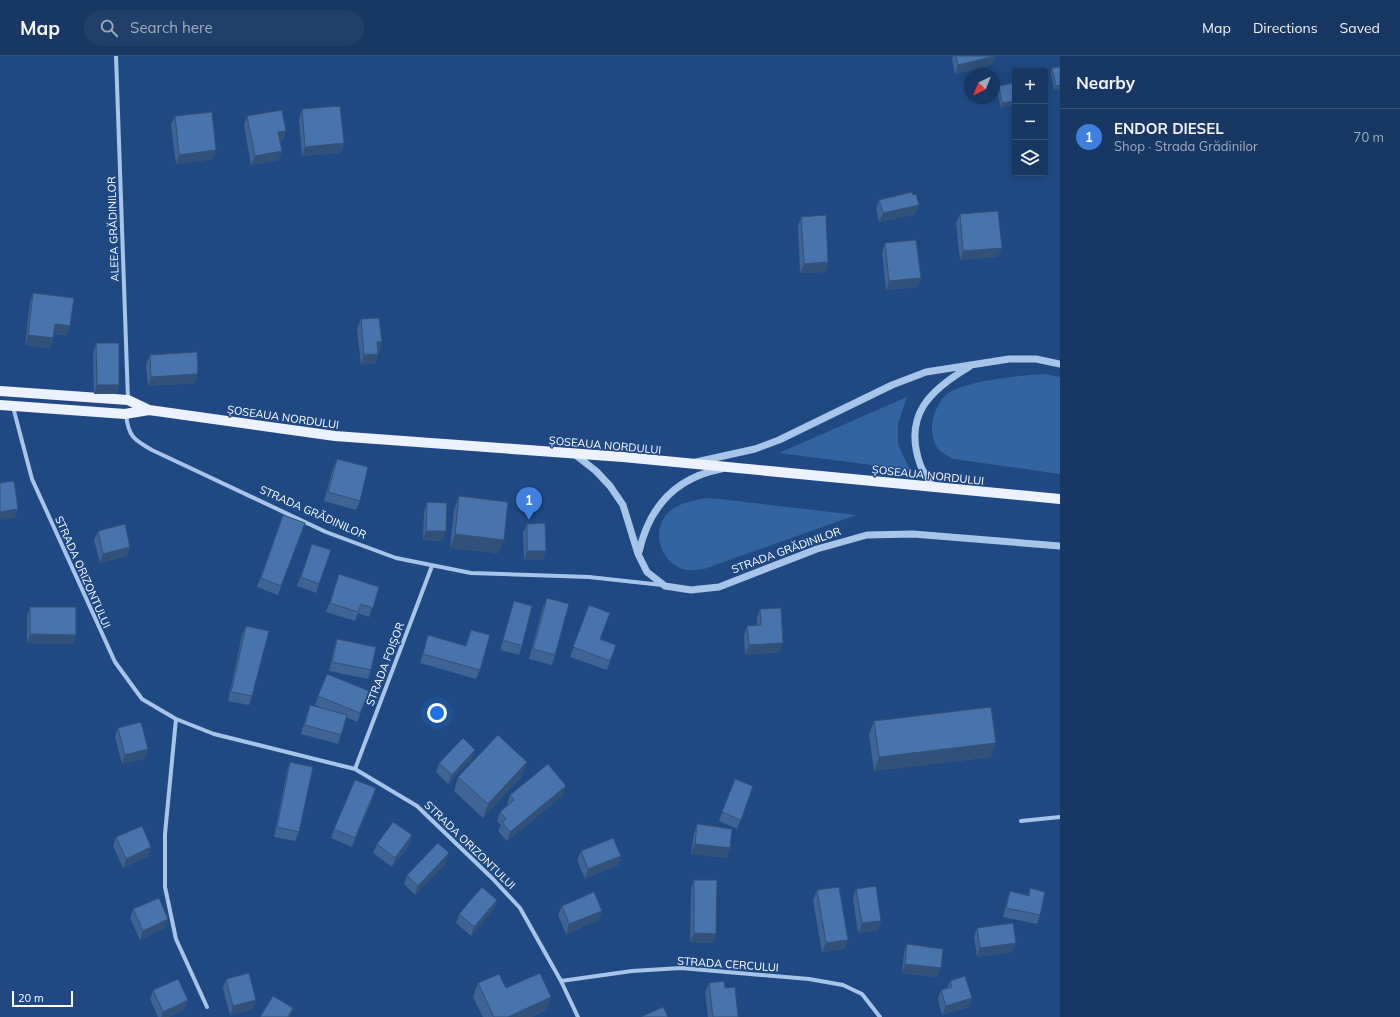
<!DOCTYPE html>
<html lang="en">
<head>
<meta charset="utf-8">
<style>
  :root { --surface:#183762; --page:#213f68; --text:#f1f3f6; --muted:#9facbe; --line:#365177; --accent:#f6d069 }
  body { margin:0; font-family:Mulish,sans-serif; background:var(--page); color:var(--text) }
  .controls { position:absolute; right:12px; top:12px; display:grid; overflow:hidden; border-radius:4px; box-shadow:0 2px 10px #0003 }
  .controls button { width:36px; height:36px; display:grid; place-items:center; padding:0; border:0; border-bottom:1px solid var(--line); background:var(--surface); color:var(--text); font:20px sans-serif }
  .compass { position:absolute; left:964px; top:12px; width:36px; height:36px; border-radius:50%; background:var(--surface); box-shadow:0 2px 10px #0003; rotate:223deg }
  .scale { position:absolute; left:12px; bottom:10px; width:61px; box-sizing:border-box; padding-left:4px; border:2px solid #fff; border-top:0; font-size:11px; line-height:14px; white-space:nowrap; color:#fff; -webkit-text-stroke:3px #204983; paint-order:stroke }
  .you { position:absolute; left:437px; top:657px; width:14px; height:14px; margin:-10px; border:3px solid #fff; border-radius:50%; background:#1a73e8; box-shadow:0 0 0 6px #1a73e833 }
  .badge { display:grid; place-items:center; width:26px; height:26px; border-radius:50%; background:var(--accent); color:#fff; font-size:13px; font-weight:700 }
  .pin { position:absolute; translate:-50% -33px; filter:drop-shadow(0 1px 2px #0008) }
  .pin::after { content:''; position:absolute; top:21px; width:14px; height:12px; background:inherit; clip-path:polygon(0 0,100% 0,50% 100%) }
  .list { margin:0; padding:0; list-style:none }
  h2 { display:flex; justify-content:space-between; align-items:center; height:52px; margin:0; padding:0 16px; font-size:17px }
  h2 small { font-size:13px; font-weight:400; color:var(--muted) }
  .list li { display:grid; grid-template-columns:26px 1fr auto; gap:12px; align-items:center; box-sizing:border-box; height:56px; padding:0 16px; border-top:1px solid var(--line) }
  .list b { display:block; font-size:15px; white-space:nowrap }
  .list p { margin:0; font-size:13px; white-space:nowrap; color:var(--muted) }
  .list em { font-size:13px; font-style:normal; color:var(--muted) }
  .icon { flex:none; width:22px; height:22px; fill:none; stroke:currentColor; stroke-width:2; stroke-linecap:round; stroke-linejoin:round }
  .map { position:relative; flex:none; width:1060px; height:961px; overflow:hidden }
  header { display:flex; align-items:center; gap:24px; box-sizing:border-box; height:56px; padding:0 20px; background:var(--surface); border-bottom:1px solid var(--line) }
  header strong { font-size:19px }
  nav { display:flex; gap:22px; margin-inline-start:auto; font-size:14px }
  .search { width:280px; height:36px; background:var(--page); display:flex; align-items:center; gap:10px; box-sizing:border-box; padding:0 14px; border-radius:22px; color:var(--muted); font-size:15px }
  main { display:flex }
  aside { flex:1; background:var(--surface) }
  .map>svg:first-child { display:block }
</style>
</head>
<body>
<header>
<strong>Map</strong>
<div class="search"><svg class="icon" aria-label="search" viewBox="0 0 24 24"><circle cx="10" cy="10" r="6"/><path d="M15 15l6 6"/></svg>Search here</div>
<nav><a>Map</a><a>Directions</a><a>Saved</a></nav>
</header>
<main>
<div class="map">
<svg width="1060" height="961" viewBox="0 0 1060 961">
  <rect width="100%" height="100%" fill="#204983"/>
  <path fill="#3463a1" d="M1045 318 1060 321V418L953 403C938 395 933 390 932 373 931 362 938 347 946 339 961 325 1023 319 1045 318Z
    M907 341 898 368V388L910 414 779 397Z
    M706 442 720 443 856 459 704 513C699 513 691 515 686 514 662 509 650 476 667 458 677 447 692 445 706 442Z"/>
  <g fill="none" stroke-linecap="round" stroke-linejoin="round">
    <path stroke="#a8c4e9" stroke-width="4" d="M116 0 128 344
      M13 351 32 423 115 606 142 643 176 663 214 678 355 713 417 750 492 822 520 852 561 925 578 961
      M126 358C128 380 134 384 152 394L326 476 396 502 471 517 589 521 662 529
      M176 663 165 778V831L176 883 207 951
      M355 713 432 510
      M1021 765 1060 761
      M561 925 632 915 681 912 809 923 843 929 862 938 880 961"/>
    <path stroke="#a8c4e9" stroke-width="7" d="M573 397 596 415 610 430 623 449 638 498 647 516 665 530 691 534 719 531 817 493 867 479 913 478 1060 490
      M696 406 755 393 779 384 892 329 926 316 1009 303H1036L1060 308
      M935 432C930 425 923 417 920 408 903 359 930 334 969 311
      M639 496C649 451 675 422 721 413"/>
    <path stroke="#ebf2fe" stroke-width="10" d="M0 335 128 344 149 354 335 380 623 401 1060 443
      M0 349 125 358 149 354"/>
  </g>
  <path fill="#3f6394" d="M953 0H995L991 9 955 18 952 4Z
    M1060 11V33L1054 34 1051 17 1052 12Z
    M999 30 1015 32 1001 52 997 35Z
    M302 53 344 87 341 97 302 100 299 63Z
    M175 60 213 103 176 108 171 69Z
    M247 60 286 75 283 84 280 85 282 95 278 104 251 109 244 69Z
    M913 139 919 149 915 158 879 166 876 153 879 144Z
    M960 158 998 201 960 204 956 167Z
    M801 161 828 206 825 216 800 217 798 170Z
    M885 187 921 222 917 231 886 234 882 197Z
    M33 237 67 279 54 278 53 282 50 292 25 289 30 246Z
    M361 263 382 286 375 307 361 309 357 273Z
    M96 287 119 329 116 338H94L93 297Z
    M150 299 195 327 148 330 146 309Z
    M337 403 360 445 356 454 324 445 333 412Z
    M459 440 499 497 450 492 454 454Z
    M427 446 443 485 423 484 424 456Z
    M283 459 305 467 278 539 257 531Z
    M527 468 546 495 542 504H524L523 477Z
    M98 475 130 491 127 500 100 507 94 484Z
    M312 488 331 494 316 537 297 530Z
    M336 528 379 531 369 561 358 557 355 565 326 556Z
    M547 542 555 599 552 609 529 603 543 551Z
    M514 545 522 590 519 599 500 594 511 555Z
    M589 549 600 583 616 589 607 614 570 601Z
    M30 551 73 588 27 587V560Z
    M760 553 783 587 780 596 745 599 744 579 747 570 757 569V562Z
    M246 570 252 640 249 649 228 645 242 579Z
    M471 574 480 614 476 623 420 607 428 579 465 590Z
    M337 583 371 614 368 623 329 615 334 592Z
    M318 640 366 644 357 666 346 661 341 679 338 688 301 678 307 658 310 649 323 652 315 649Z
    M874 665 991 701 874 715 869 679Z
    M118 672 145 702 122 708 115 681Z
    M472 703 448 728 436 716 439 707Z
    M290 706 299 776 295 785 274 781 287 715Z
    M522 720 483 762 454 735 458 721Z
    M735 723 753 730 737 773 719 765Z
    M510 739H563L507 785 498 775 501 769 497 765 500 756 508 749 507 748Z
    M373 741 352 791 331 782 334 773Z
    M697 768 727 802 691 798 694 778Z
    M412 779 409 789 392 811 373 797 377 788Z
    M116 781 151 791 148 800 123 812 113 790Z
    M581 795 621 800 618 809 585 823 577 804Z
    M446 807 415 839 404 828 407 819Z
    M694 824 716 878 713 887 690 886 691 833Z
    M1030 832 1040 859 1037 868 1003 861 1007 845 1010 835 1028 839Z
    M856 833 878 874 858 877 853 842Z
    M817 834 845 893 822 896 813 844Z
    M497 844 494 853 471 880 456 867 459 858Z
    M562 850 599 864 566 878 558 859Z
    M133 853 168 863 165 872 140 884 130 862Z
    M977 872 1012 896 977 901 974 881Z
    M907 888 937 921 902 917 904 897Z
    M226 923 256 944 253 953 230 959 223 932Z
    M950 925 969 951 942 959 938 943 941 934 947 932Z
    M478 927 506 932 551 941 546 954 531 961H483L473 941Z
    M709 927 725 932 738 961H708L705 936Z
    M153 934 188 944 185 953 168 961H158L150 943Z"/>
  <path fill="#335078" d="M995 0 991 9 955 18 958 9Z
    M1060 29V33L1054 34 1056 30Z
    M1015 45V49L1001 52 1002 47Z
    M286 75 283 84 275 85 278 76Z
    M344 87 341 97 302 100 305 91Z
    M216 94 213 103 176 108 179 99Z
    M282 95 278 104 251 109 255 100Z
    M919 149 915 158 879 166 883 157Z
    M1002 192 998 201 960 204 963 195Z
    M828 206 825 216 800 217 804 208Z
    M921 222 917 231 886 234 889 225Z
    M55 268 70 270 67 279 52 278Z
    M28 279 53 282 50 292 25 289Z
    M377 286H382L378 295Z
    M378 298 375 307 361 309 364 299Z
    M198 318 195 327 148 330 151 321Z
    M97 329H119L116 338H94Z
    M18 453 15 462 0 464V456Z
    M426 475H446L443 485 423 484Z
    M455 478 504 484 499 497 450 492Z
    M130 491 127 500 100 507 103 498Z
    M527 495H546L542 504H524Z
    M30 578 76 579 73 588 27 587Z
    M783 587 780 596 745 599 749 589Z
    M996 687 991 701 874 715 879 701Z
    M148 693 145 702 122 708 125 699Z
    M475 694 472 703 448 728 452 719Z
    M527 706 522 720 483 762 488 748Z
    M566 730 563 739 507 785 510 776Z
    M376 732 373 741 352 791 355 782Z
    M412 779 409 789 392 811 395 802Z
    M695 788 730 792 727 802 691 798Z
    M151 791 148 800 123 812 126 803Z
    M449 797 446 807 415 839 418 830Z
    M621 800 618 809 585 823 588 813Z
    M497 844 494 853 471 880 474 871Z
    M602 855 599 864 566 878 569 868Z
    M168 863 165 872 140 884 143 875Z
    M881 865 878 874 858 877 862 867Z
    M694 877 716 878 713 887 690 886Z
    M848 884 845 893 822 896 826 887Z
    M1016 887 1012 896 977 901 980 892Z
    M905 908 941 912 937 921 902 917Z
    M551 941 546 954 531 961H508Z
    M972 942 969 951 942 959 946 950Z
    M188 944 185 953 168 961H161L163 956Z
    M256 944 253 953 230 959 233 950Z
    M293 952 290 961H288Z"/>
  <path fill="#4973ac" stroke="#335078" d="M956 0H995L958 9Z
    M1060 11V29L1056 30 1052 12Z
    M1014 27 1015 32V45L1002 47 999 30Z
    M340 50 344 87 305 91 302 53Z
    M282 54 286 75 278 76 282 95 255 100 247 60Z
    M212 56 216 94 179 99 175 60Z
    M912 136 913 139 916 138 919 149 883 157 879 144Z
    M998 155 1002 192 963 195 960 158Z
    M826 159 828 206 804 208 801 161Z
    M916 184 921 222 889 225 885 187Z
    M33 237 74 242 70 270 55 268 53 282 28 279Z
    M379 262 382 286H377L378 298 364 299 361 263Z
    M96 287H119V329H97Z
    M197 296 198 318 151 321 150 299Z
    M337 403 368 411 360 445 328 436Z
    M14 425 18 453 0 456V427Z
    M459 440 508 446 504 484 455 478Z
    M427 446 447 447 446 475H426Z
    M283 459 305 467 281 530 261 522Z
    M545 467 546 495H527V468Z
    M125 468 130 491 103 498 98 475Z
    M312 488 331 494 319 528 301 521Z
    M339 518 379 531 373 552 361 548 358 556 330 547Z
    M547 542 569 548 555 599 533 593Z
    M514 545 532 550 522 590 503 584Z
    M589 549 610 557 600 583 616 589 610 605 573 591Z
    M30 551H76V579L30 578Z
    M781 552 783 587 749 589 747 570 761 569 760 553Z
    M246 570 269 575 252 640 231 636Z
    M471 574 490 579 480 614 423 598 428 579 466 590Z
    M337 583 376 591 371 614 332 606Z
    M327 618 369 635 360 657 318 640Z
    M310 649 347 659 341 679 305 669Z
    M991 651 996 687 879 701 874 665Z
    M141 666 148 693 125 699 118 672Z
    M498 679 527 706 488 748 458 721Z
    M463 682 475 694 452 719 439 707Z
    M290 706 313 711 299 776 277 771Z
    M548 708 566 730 510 776 502 766 506 763 500 756 514 744 510 739Z
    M735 723 753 730 741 764 722 756Z
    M355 724 376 732 355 782 334 773Z
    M393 766 412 779 395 802 377 788Z
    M697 768 732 773 730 792 695 788Z
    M142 770 151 791 126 803 116 781Z
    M613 782 621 800 588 813 581 795Z
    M438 787 449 797 418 830 407 819Z
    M694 824H717L716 878 694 877Z
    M876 830 881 865 862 867 856 833Z
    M482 831 497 844 474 871 459 858Z
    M839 831 848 884 826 887 817 834Z
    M1030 832 1045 836 1040 859 1006 852 1010 835 1029 840Z
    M594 836 602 855 569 868 562 850Z
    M159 842 168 863 143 875 133 853Z
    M1013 867 1016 887 980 892 977 872Z
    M907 888 943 893 941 912 905 908Z
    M249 917 256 944 233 950 226 923Z
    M540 917 551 941 508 961H494L478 927 499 918 506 932Z
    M965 920 972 942 946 950 941 934 952 931 950 925Z
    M178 923 188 944 163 956 153 934Z
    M724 925 725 932 735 931 738 961H713L709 927Z
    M273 940 293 952 288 961H260Z
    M663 951 668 961H641Z"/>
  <g text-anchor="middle" stroke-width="3" stroke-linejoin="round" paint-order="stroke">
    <g font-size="11" fill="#fff" stroke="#204983">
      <text transform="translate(113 173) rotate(-92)" y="4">ALEEA GRĂDINILOR</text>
      <text transform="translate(283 361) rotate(8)" y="4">ȘOSEAUA NORDULUI</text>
      <text transform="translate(605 389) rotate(5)" y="4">ȘOSEAUA NORDULUI</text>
      <text transform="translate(928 419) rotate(6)" y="4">ȘOSEAUA NORDULUI</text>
      <text transform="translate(313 456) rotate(24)" y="4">STRADA GRĂDINILOR</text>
      <text transform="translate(786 494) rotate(-20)" y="4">STRADA GRĂDINILOR</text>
      <text transform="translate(83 516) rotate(66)" y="4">STRADA ORIZONTULUI</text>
      <text transform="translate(385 608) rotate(-69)" y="4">STRADA FOIȘOR</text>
      <text transform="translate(470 789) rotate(44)" y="4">STRADA ORIZONTULUI</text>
      <text transform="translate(728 908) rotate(4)" y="4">STRADA CERCULUI</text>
    </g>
  </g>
</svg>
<div class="controls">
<button>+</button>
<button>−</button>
<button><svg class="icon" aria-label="layers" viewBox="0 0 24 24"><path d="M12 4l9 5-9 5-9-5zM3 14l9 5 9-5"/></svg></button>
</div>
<svg class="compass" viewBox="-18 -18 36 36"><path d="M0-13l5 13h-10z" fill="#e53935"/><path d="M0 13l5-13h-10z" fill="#9facbe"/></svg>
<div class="scale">20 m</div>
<div class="you"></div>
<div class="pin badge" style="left:529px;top:464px;background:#3f7fe0">1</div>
</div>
<aside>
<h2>Nearby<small></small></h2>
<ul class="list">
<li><span class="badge" style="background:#3f7fe0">1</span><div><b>ENDOR DIESEL</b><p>Shop · Strada Grădinilor</p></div><em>70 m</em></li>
</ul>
</aside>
</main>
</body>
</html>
